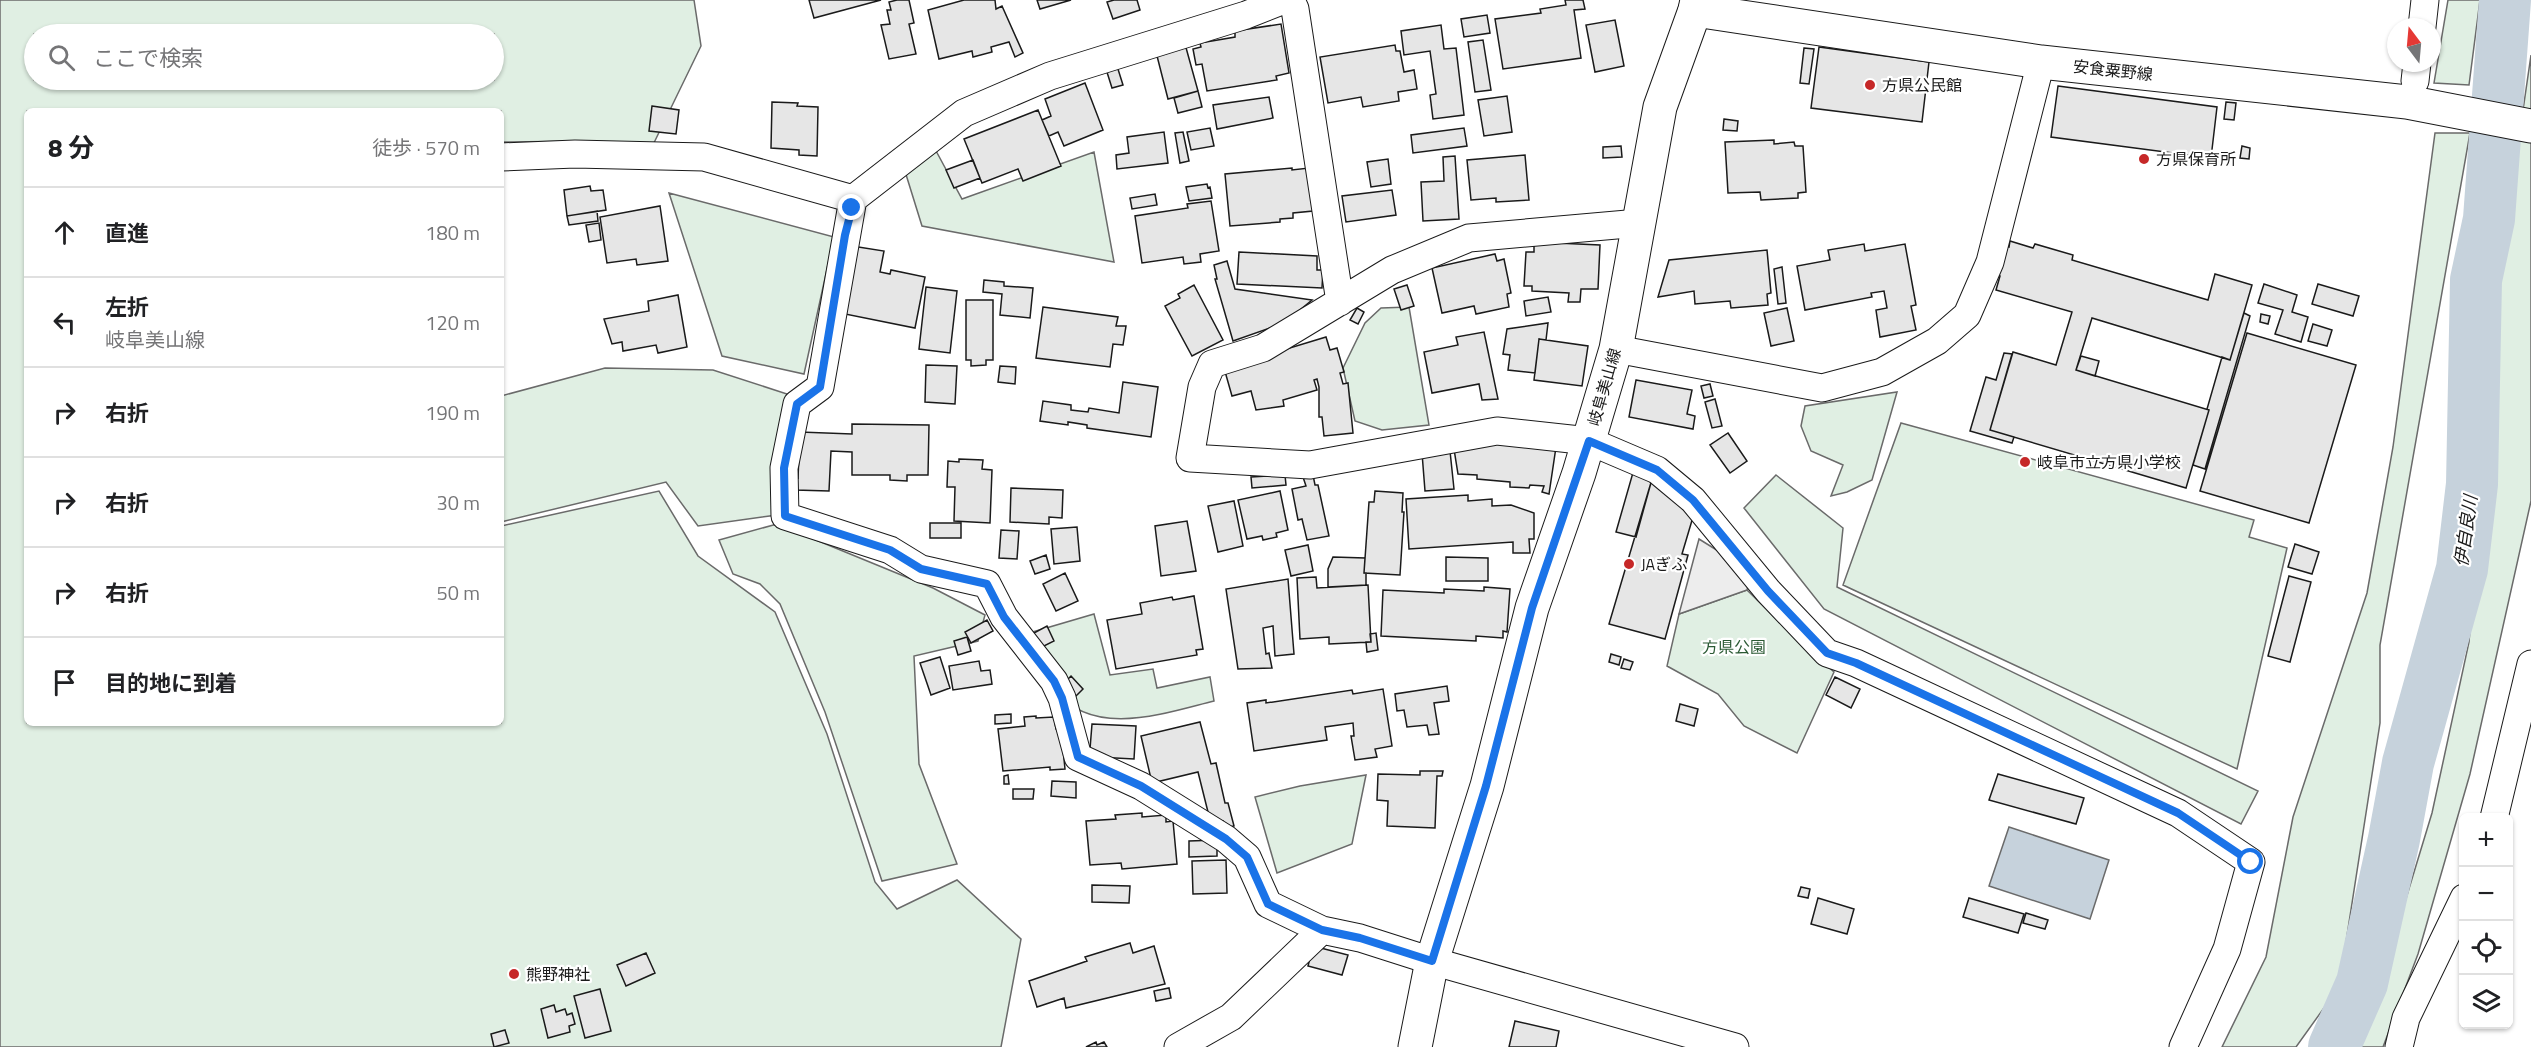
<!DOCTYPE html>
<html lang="ja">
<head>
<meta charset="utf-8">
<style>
  :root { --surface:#fff; --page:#f2f2f2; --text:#202124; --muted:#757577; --line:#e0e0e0 }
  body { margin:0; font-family:"Titillium Web","Noto Sans JP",sans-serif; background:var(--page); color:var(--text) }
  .controls { position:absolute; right:18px; bottom:18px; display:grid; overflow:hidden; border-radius:9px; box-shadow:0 2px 4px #0004 }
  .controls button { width:54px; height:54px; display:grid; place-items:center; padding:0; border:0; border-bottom:2px solid var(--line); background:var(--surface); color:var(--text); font:30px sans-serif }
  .compass { position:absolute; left:2387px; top:18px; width:54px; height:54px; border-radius:50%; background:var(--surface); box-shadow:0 2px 4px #0004; rotate:344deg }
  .stop { position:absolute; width:18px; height:18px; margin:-14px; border:4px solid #1a73e8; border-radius:50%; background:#fff }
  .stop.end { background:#1a73e8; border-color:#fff; box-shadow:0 2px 6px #0008 }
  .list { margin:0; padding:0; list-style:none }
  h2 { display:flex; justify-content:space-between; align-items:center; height:78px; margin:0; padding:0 24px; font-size:26px }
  h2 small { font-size:20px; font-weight:400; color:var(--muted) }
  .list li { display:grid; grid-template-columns:39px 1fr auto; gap:18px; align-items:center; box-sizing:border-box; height:90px; padding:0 24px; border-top:2px solid var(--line) }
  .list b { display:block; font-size:22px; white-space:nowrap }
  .list p { margin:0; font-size:20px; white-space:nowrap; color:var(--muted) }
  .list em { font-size:20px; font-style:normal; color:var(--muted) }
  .icon { flex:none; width:33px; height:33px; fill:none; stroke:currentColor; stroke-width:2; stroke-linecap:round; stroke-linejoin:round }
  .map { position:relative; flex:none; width:2531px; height:1047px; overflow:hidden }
  .search { position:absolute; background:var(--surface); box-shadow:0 2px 4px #0004; left:24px; top:24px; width:480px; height:66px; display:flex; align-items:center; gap:15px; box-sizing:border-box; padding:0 21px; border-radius:33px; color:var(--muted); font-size:22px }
  .panel { position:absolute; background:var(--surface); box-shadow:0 2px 4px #0004; left:24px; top:108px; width:480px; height:618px; border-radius:9px }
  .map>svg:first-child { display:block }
</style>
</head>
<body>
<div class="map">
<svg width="2531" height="1047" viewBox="0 0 2531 1047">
  <rect width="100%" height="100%" fill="#fff"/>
  <path fill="#e0efe3" stroke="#6a6a6a" stroke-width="1.5" fill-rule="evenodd" d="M0 0H694L701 46 650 151 586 141 501 142V111H27V723H501V526L659 491 698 556 775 612 827 734 875 882 897 909 957 880 1021 939 1001 1047H0ZM34 34H494V80H34Z
    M2448 0H2480L2469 85 2434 83Z
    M2531 55V501L2470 774 2418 954 2383 1047H2357L2387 961 2432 813 2469 642 2503 248Z
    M2435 133H2470L2380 645V723L2339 987 2296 1047H2222L2266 957 2293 817 2367 593 2393 447Z
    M935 149 962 199 1094 152 1114 262 922 226 904 168Z
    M669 193 834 237 804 374 722 356Z
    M1409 307 1429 425 1382 430 1355 421 1343 368 1365 323 1381 308Z
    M605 368 713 370 787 394 777 515 698 526 666 482 501 522V396Z
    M1897 392 1872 480 1847 492 1831 496 1843 465 1811 451 1801 426 1805 406Z
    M1901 423 2254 520 2249 537 2287 548 2237 769 1843 585Z
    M1776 475 1843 528 1837 587 2258 791 2241 824 1824 609 1744 508Z
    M777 524 933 588 985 615 978 641 914 656 919 764 957 864 882 881 825 712 780 604 760 584 733 574 719 540Z
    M1747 590 1799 641 1834 672 1797 753 1744 726 1718 694 1667 666 1679 614Z
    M1094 614 1110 675 1153 669 1157 688 1210 677 1214 701C1165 713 1093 739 1055 690 1042 673 1031 654 1019 636Z
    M1366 775 1352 844 1277 873 1255 797 1300 786Z"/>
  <path fill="#ededed" stroke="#6a6a6a" stroke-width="1.5" d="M1699 539 1752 572 1747 590 1679 614Z"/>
  <path fill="#c6d2dc" stroke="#6a6a6a" stroke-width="1.5" d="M2009 827 2109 860 2090 919 1989 886Z"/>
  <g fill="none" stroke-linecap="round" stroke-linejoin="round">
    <path stroke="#c6d2dc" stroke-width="52" d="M2334 1047 2362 983 2394 839 2408 763 2462 569 2472 484 2476 280 2489 219 2505 0"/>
  </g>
  <path fill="#e6e6e6" stroke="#1a1a1a" stroke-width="1.5" d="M809 0H881L814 18Z
    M897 0H909L914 23 909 24 916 54 889 59 881 25 890 24 887 10H891L889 2Z
    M964 0H995L996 9 1002 6 1023 53 1015 57 1009 42 991 47 992 52 973 57 972 51 939 59 928 10Z
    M1037 0H1071L1040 9Z
    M1114 0H1137L1140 10 1113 19 1107 2Z
    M1565 0H1583L1585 9 1574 10 1581 58 1503 69 1495 19 1541 13 1540 9 1566 5Z
    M1487 15 1490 33 1464 37 1461 19Z
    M1615 20 1624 66 1595 72 1586 25Z
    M1281 24 1289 73 1276 76 1277 80 1207 91 1202 64 1196 65 1193 49 1201 47 1200 43 1235 37V31Z
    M1441 25 1444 49 1456 48 1464 115 1433 119 1430 95 1436 94 1430 51 1404 55 1401 31Z
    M1483 40 1491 90 1475 92 1468 42Z
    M1185 44 1198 91 1168 99 1156 52Z
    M1395 45 1396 51H1400L1404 72 1414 70 1417 89 1398 92 1399 101 1363 107 1361 97 1328 103 1320 57Z
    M1819 47 1929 62 1922 122 1811 108Z
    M1804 48 1814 49 1809 84 1800 83Z
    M1117 66 1123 85 1112 88 1106 69Z
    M1085 83 1103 130 1064 146 1058 132 1049 136 1042 120 1051 116 1045 99Z
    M2058 86 2217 107 2211 158 2051 137Z
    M1198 91 1202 107 1178 113 1174 98Z
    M1507 96 1512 132 1484 136 1478 100Z
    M1269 97 1273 118 1217 129 1213 105Z
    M772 102 798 103 797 106 818 107 817 156 799 155V150L771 148Z
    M2226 102 2236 103 2234 120 2224 119Z
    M652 106 679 110 676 134 649 131Z
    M1038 110 1061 166 1023 181 1018 169 982 183 964 139Z
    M1724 119 1738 121 1737 131 1723 130Z
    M1210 128 1214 146 1191 150 1187 132Z
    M1464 128 1467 146 1413 153 1411 135Z
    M1164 132 1168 163 1117 169 1116 155 1129 153 1127 137Z
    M1183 132 1189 161 1180 163 1175 133Z
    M1774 140V144L1794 142 1795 146H1803L1806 192 1798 193V198L1761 200 1760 192 1728 193 1725 142Z
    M1621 146 1622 157 1603 158V147Z
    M2242 146 2250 148 2249 159 2240 158Z
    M1525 155 1529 200 1496 202V198L1471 200 1467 160Z
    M1455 156 1459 219 1423 221 1421 182 1444 181 1443 157Z
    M1388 159 1391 184 1371 187 1367 162Z
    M973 160 980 178 954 188 946 170Z
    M1292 168V170L1309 168 1313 211 1293 213V218L1280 219V222L1230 226 1225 174Z
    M1207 184 1208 188 1210 187 1212 198 1189 201 1186 187Z
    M590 186 591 191 603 190 606 210 567 216 564 190Z
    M1392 190 1396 215 1346 222 1342 196Z
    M1155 194 1157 205 1132 209 1130 198Z
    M1211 201 1219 251 1200 254 1201 262 1184 264 1183 257 1142 263 1135 216 1188 208 1187 204Z
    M660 206 668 261 637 265 636 259 607 263 600 217Z
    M597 211 598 221 569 225 567 216Z
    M599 223 601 240 589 242 586 225Z
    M2010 241 2033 248 2035 244 2073 255 2072 260 2208 300 2215 274 2252 285 2230 360 2092 318 2076 370 2209 410 2186 488 1990 430 2013 352 2056 365 2072 312 1996 290 2000 276 1990 273 1999 244 2009 247Z
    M1534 242 1600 245 1598 289H1581L1580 302H1568L1569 293 1532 291V286H1524L1526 252H1534Z
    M1864 244 1865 251 1905 244 1916 305 1911 306 1916 330 1880 337 1876 310 1887 308 1884 291 1871 293 1872 297 1805 310 1797 266 1830 260 1828 250Z
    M852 246 884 251 880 272 890 274 891 270 925 277 915 328 840 313Z
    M1767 250 1771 293 1767 294 1768 305 1731 308 1730 301 1695 304 1694 291 1658 297 1669 260Z
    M1239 252 1317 256V270H1323L1322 288 1237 284Z
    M1495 254 1497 261 1504 259 1511 293 1507 294 1509 307 1476 314 1474 306 1442 313 1432 268Z
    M1227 261 1235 289 1312 300 1284 323 1233 341 1215 279H1217L1214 265Z
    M1782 267 1786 303 1778 304 1774 269Z
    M984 280 1004 282V286L1033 288 1030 318 1000 315 1002 294 983 292Z
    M2264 284 2297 295 2292 312 2308 317 2301 342 2275 334 2283 310 2258 303Z
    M2318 284 2359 296 2353 316 2312 304Z
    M1194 285 1223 340 1192 356 1165 306 1180 298 1178 294Z
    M1407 285 1414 306 1401 310 1394 289Z
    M926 287 957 291 950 353 919 349Z
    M678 295 687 347 658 353 656 345 623 351 622 342 612 344 604 319 649 311 648 301Z
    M1548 297 1551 312 1526 316 1524 301Z
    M966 300H993V360H986V365L971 366V360H966Z
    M1043 307 1118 317 1116 326H1126L1123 345 1113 344 1110 367 1036 358Z
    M1357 308 1364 312 1358 324 1350 320Z
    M1787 308 1794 341 1771 346 1764 313Z
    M2244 313 2250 316 2205 469 2193 465 2209 410 2207 409 2222 357 2230 360Z
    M2261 314 2270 316 2268 324 2260 322Z
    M1548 323 1546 340 1539 339 1535 373 1508 370 1510 355 1503 354 1507 329Z
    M2313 324 2332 330 2327 346 2308 341Z
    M1484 332 1498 399 1482 400 1479 384 1432 393 1424 352 1458 345 1456 337Z
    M2247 333 2356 365 2309 523 2200 491Z
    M1326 337 1330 350 1337 348 1344 372 1340 373 1343 384 1348 383 1353 433 1324 436 1322 417H1319V387L1317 379 1314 380 1317 390 1283 400 1284 406 1256 410 1251 391 1232 396 1224 368Z
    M1539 339 1588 346 1582 386 1534 380Z
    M2004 353 2012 354 1990 430 2014 437 2012 443 1970 431 1986 377 1996 380Z
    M2081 356 2099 361 2095 376 2076 370Z
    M926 365 957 366 955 404 925 402Z
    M1000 366 1016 367 1015 384 998 382Z
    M1636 380 1692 390 1687 414 1695 416 1693 429 1629 417Z
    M1123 382 1158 387 1151 437 1087 428V425L1068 422V425L1040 421 1043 401 1071 405V410L1088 412 1089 408 1119 413Z
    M1710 384 1713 396 1704 398 1701 386Z
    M1715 399 1722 426 1712 428 1705 402Z
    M852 424 929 425 928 475H907V481L890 480V475H852V452L831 451 829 491 795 490 796 477 798 478 800 432 852 434Z
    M1728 433 1747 461 1730 473 1710 445Z
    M1484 443 1556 447 1549 494 1542 492 1544 486 1530 485 1529 488 1510 487V482L1477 479V475L1458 474 1454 449Z
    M1450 451 1454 489 1425 491 1422 453Z
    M959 459 983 460 982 469 992 470 990 523 954 521 955 487H947L948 461 959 462Z
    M1634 469 1652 479 1636 537 1616 532Z
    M1285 475 1286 485 1252 488 1251 477Z
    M1313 475 1315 485H1318L1329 536 1307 540 1302 519 1298 520 1292 489 1306 486 1303 477Z
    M1652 479 1693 517 1682 554 1688 555 1665 639 1609 624Z
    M1011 488 1063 490 1062 518 1049 517V524L1010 522Z
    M1280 491 1288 530 1276 533 1277 537 1263 540 1262 536 1247 539 1238 500Z
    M1375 491 1403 493 1402 512H1404L1400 575 1364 573 1369 502H1374Z
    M1468 495V501L1492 499V506L1511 505 1534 513V539H1529L1530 553H1513V542L1409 549 1406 499Z
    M1234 501 1243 546 1218 552 1208 506Z
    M1187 521 1196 571 1161 576 1155 526Z
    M930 523H961V538H930Z
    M1077 527 1080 561 1054 564 1051 529Z
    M1001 530 1019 531 1017 559 999 558Z
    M2295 544 2319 552 2312 574 2288 567Z
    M1308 545 1313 571 1291 576 1285 550Z
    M1046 555 1050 569 1035 574 1030 561Z
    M1333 557 1365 558 1364 573H1366V585L1328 587V569Z
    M1446 557 1488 558V581H1446Z
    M1065 573 1078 601 1056 611 1043 584Z
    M2289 576 2311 582 2290 662 2268 656Z
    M1316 577 1317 588 1368 585 1371 642 1329 644V637L1300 639 1297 578Z
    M1288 579 1294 654 1275 656 1273 626 1263 628 1266 654 1269 653 1272 668 1238 669 1226 589Z
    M1484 587 1510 589 1507 632 1503 631V638L1476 636V641L1381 636 1383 590 1444 593V589L1484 591Z
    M1194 596 1203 649 1196 650 1197 655 1116 669 1107 620 1142 614 1140 603 1172 597 1173 600Z
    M987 620 993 631 971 643 965 632Z
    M1047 626 1054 641 1040 648 1032 634Z
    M1376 633 1378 650 1367 652 1366 642H1371L1370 634Z
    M967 637 971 651 958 655 954 641Z
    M1611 654 1621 657 1619 665 1609 662Z
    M940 657 950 688 931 695 920 663Z
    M1624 659 1633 662 1630 670 1621 668Z
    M979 661 981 671 990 670 992 684 953 690 949 666Z
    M1071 676 1083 689 1074 698 1062 685Z
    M1835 677 1860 689 1851 708 1826 695Z
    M1447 686 1449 701 1434 703 1439 734 1429 735 1427 725 1407 727 1404 710 1397 711 1395 694Z
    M1383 689 1392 746 1375 749 1377 757 1355 760 1351 736H1354L1353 723 1325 727 1327 740 1254 751 1247 703 1266 700V703L1352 690 1353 694Z
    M1680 704 1698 709 1694 726 1676 721Z
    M1011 714V723L995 724V715Z
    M1036 716V718L1054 717 1056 729H1061L1065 769 1050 770V767L1003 771 998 729 1025 726 1024 717Z
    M1200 722 1211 764 1216 763 1225 803H1228L1234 826 1225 828 1223 821 1211 824 1198 772 1152 783 1141 736Z
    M1092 724 1136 726 1134 759 1097 757 1090 749Z
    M1420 771H1443L1442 776H1437L1435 828 1387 826 1388 801 1377 800 1378 774 1420 775Z
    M1998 774 2084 798 2076 824 1989 800Z
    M1008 775 1009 784H1004V776Z
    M1052 781 1076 782V798L1051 796Z
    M1013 789H1034L1033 799H1013Z
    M1142 813V817L1166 815V822L1173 821 1177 864 1122 869 1121 863 1090 865 1086 821 1116 819 1115 815Z
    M1217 840V856L1189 857V841Z
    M1226 860 1227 893 1193 894 1192 861Z
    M1092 885 1130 886 1129 903 1092 902Z
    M1801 887 1810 889 1808 898 1798 896Z
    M1818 898 1854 909 1847 934 1811 924Z
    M1969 898 2024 914 2018 933 1963 917Z
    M2026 913 2048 920 2045 929 2023 923Z
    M1130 943 1133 953 1154 946 1165 984 1066 1008 1064 998 1037 1007 1029 981 1087 961 1085 957Z
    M1313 946 1348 955 1342 975 1308 966Z
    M646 953 655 973 626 986 617 965Z
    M1169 988 1171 998 1156 1001 1154 991Z
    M600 989 611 1031 585 1038 574 996Z
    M554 1005 556 1012 565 1009 567 1015 572 1013 575 1024 569 1026 570 1032 548 1038 541 1009Z
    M1515 1021 1559 1031 1556 1047H1509Z
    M505 1030 509 1043 494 1047 491 1034Z
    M1096 1042 1097 1045 1104 1042 1107 1047H1086Z"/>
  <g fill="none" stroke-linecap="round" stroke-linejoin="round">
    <g stroke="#1a1a1a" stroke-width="29">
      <path id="street" d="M1284 0 1246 15 1050 76 964 113 853 199 820 387 797 404 784 468 785 516 890 550 921 569 987 584 1004 617 1054 681 1062 698 1078 757 1141 786 1226 839 1247 857 1268 904 1322 930 1360 938 1432 961 1735 1047
        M1291 0 1295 9 1340 302
        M2422 27 2425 0
        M2415 81 2417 63
        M501 157 575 154 704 157 853 199
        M1639 223 1469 238 1392 270 1263 348 1212 364 1202 387 1190 458 1310 465 1497 431 1589 441 1657 470 1693 500 1768 591 1827 653 1856 663 2178 813 2251 862 2227 949 2183 1047
        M1616 349 1822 388 1882 372 1937 341 1967 315 1990 262 2041 62
        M2494 818 2531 664
        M1178 1047 1231 1017 1322 930
        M2399 1047 2406 1018 2464 898"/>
    </g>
    <g stroke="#1a1a1a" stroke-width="35">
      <path id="secondary" d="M1695 10 2041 62 2407 102 2531 126"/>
    </g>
    <g stroke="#1a1a1a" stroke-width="35">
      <path id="primary" d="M1415 1047 1432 961 1487 786 1532 608 1579 473 1616 349 1660 107 1695 10 1697 0"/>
    </g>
    <use href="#street" stroke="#fff" stroke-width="27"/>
    <use href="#secondary" stroke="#fff" stroke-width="33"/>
    <use href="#primary" stroke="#fff" stroke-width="33"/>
  </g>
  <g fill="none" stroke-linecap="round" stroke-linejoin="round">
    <path stroke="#1a73e8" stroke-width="8" d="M852 208 845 235 820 387 797 404 784 468 785 516 890 550 921 569 987 584 1004 617 1054 681 1062 698 1078 757 1141 786 1226 839 1247 857 1268 904 1322 930 1360 938 1432 961 1486 786 1532 608 1589 441 1657 470 1693 500 1768 591 1827 653 1856 663 2178 813 2251 862"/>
  </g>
  <g fill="#c62828" stroke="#fff" stroke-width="2">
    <circle cx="1870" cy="85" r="6"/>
    <circle cx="2144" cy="159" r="6"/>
    <circle cx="2025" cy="462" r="6"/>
    <circle cx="1629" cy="564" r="6"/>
    <circle cx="514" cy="974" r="6"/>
  </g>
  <g text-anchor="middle" stroke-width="4.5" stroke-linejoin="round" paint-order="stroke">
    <g font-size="16" fill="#1a1a1a" stroke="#fff">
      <text transform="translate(2113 70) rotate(6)" y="6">安食粟野線</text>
      <text transform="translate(1604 387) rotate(-74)" y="6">岐阜美山線</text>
    </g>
    <g font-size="16" fill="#1a1a1a" stroke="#fff" text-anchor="start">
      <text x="1882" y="91">方県公民館</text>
      <text x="2156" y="165">方県保育所</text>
      <text x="2037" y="468">岐阜市立方県小学校</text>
      <text x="1641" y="570">JAぎふ</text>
      <text x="526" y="980">熊野神社</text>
    </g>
    <g font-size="16" fill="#2b5a34" stroke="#fff">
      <text x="1734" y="653">方県公園</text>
    </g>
    <g font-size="18" font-style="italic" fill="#1a1a1a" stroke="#fff">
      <text transform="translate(2466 531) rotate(-82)" y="6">伊自良川</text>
    </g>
  </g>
</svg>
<div class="controls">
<button>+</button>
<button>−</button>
<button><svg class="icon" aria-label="locate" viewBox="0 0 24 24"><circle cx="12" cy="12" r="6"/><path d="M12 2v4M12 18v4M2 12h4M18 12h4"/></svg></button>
<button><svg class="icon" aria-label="layers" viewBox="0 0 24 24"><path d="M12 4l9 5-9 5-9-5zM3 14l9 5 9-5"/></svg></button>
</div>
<svg class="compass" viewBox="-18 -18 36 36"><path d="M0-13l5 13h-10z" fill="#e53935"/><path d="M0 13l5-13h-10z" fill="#757577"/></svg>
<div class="stop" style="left:2251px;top:862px"></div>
<div class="stop end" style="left:852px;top:208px"></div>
<div class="search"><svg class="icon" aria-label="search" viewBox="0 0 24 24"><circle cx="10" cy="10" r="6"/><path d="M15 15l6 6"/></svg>ここで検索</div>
<section class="panel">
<h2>8 分<small>徒歩 · 570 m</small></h2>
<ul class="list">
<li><svg class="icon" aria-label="ahead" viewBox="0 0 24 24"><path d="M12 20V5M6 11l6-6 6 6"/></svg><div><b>直進</b></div><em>180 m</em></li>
<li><svg class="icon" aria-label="left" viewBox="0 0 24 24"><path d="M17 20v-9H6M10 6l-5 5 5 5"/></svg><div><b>左折</b><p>岐阜美山線</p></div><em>120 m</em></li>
<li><svg class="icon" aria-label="right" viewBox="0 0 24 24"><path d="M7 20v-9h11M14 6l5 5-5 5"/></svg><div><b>右折</b></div><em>190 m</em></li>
<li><svg class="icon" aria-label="right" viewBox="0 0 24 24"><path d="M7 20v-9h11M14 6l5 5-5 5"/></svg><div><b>右折</b></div><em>30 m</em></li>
<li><svg class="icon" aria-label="right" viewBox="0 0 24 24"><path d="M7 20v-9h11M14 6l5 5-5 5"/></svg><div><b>右折</b></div><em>50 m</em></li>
<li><svg class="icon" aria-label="arrive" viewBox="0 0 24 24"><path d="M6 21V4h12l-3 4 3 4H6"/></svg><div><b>目的地に到着</b></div></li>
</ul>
</section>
</div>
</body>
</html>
